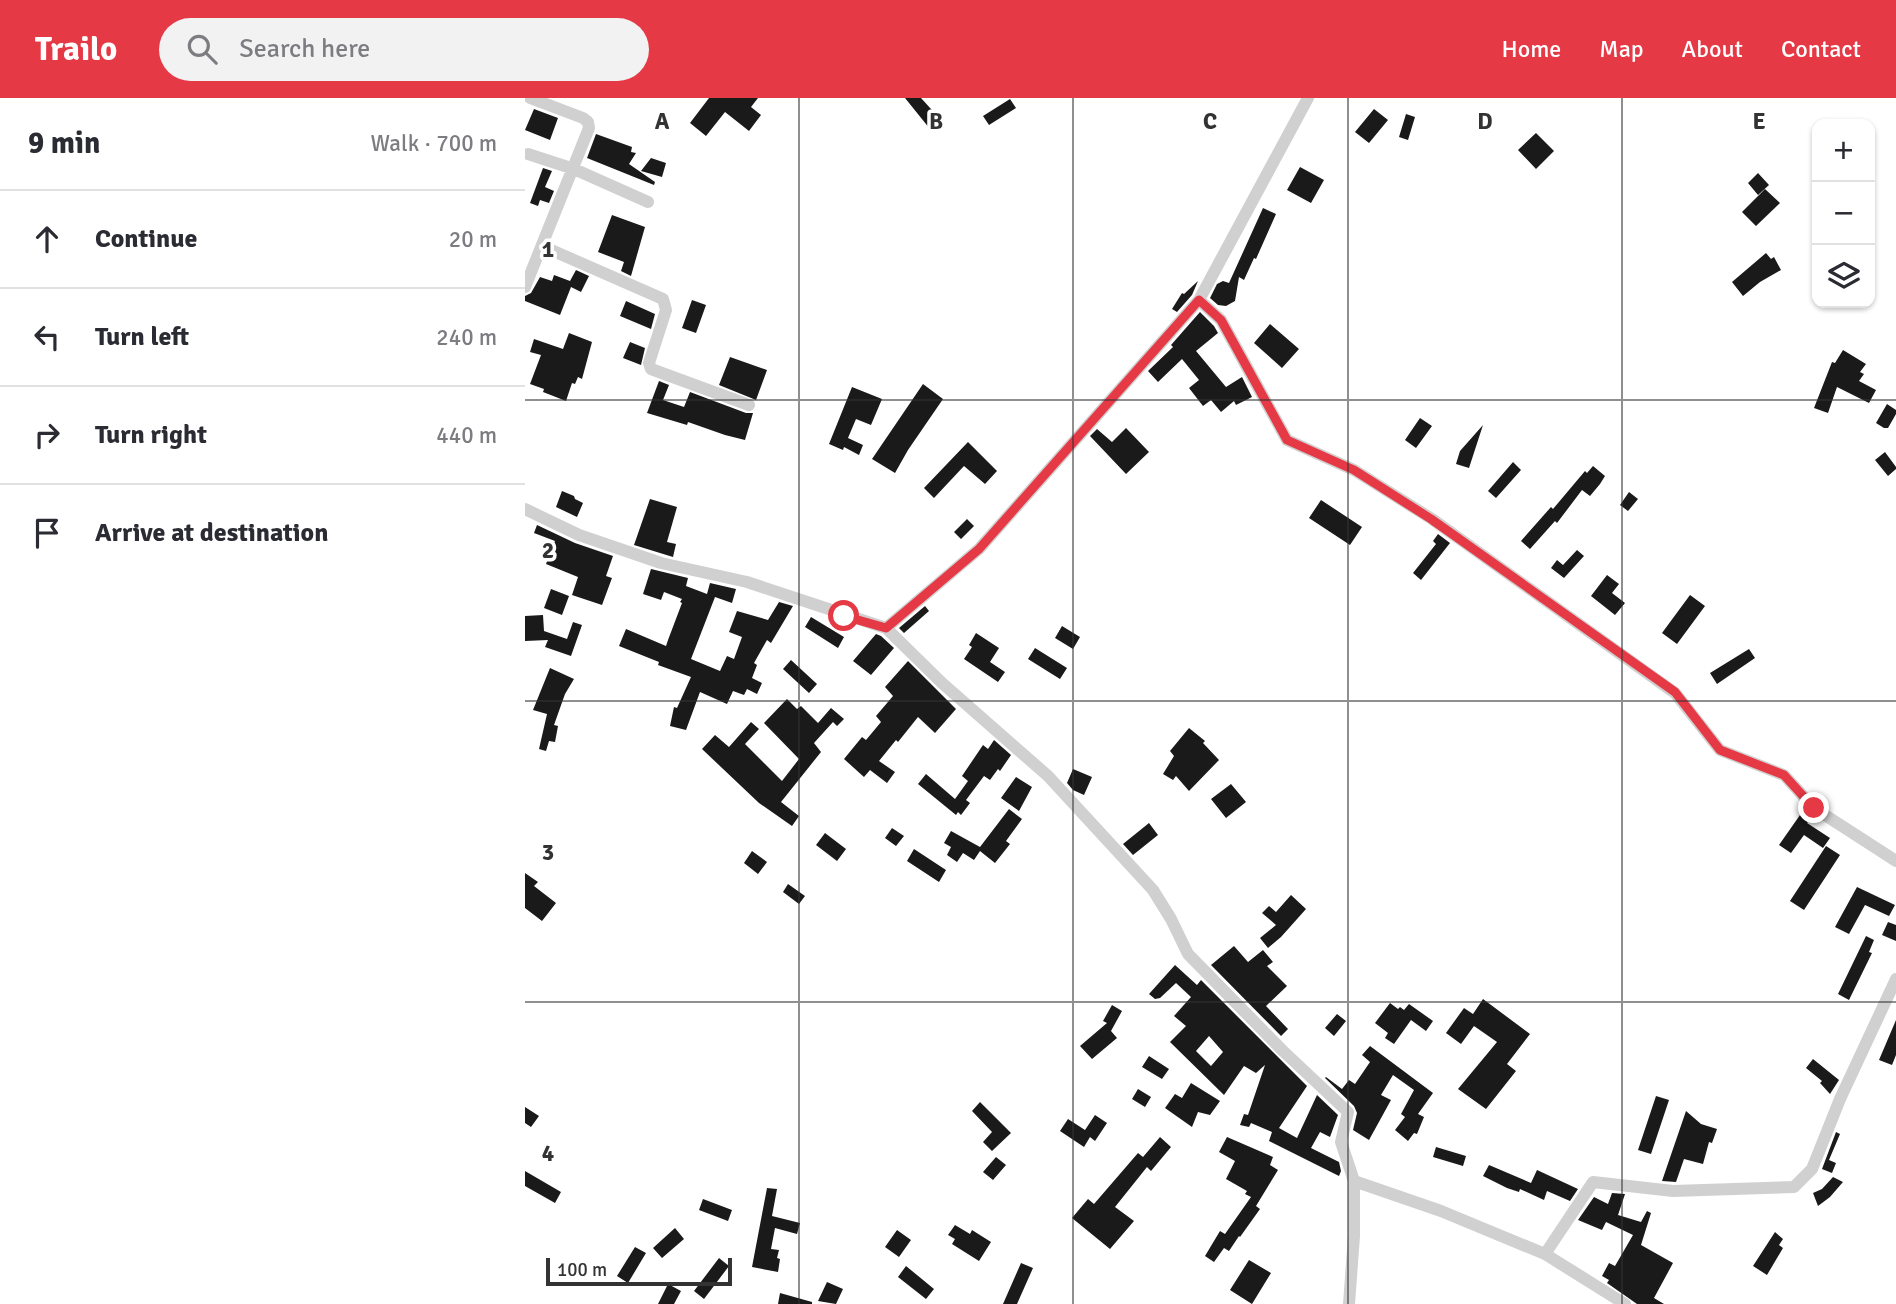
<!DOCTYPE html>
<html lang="en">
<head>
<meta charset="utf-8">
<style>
  :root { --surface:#fff; --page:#f2f2f3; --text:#2b2b33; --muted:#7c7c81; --line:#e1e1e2; --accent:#e63946 }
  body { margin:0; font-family:Signika,sans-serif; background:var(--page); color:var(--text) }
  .controls { position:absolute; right:21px; top:21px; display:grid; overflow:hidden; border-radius:14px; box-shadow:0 2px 5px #0004 }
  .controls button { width:63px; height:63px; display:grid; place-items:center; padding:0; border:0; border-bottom:2px solid var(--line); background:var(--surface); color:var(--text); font:35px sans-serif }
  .scale { position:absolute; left:21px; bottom:18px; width:186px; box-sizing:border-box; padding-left:7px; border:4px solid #333; border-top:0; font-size:19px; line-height:24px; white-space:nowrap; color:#333; -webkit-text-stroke:5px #fff; paint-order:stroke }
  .stop { position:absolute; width:21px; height:21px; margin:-16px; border:5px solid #e63946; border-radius:50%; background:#fff }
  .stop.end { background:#e63946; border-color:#fff; box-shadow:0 2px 7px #0008 }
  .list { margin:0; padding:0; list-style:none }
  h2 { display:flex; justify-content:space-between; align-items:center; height:91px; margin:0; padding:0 28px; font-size:30px }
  h2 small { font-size:23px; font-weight:400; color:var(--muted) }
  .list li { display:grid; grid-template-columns:46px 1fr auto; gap:21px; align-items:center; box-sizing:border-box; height:98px; padding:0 28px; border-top:2px solid var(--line) }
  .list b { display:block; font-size:26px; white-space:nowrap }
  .list em { font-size:23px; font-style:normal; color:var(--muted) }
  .icon { flex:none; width:38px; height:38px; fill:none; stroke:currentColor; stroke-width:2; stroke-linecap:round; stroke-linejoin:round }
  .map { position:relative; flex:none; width:1371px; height:1206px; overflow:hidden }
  header { display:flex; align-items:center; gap:42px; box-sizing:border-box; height:98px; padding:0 35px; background:var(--accent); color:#fff }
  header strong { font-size:33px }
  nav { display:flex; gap:38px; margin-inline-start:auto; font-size:24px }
  .search { width:490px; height:63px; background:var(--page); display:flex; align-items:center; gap:18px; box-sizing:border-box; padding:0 24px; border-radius:38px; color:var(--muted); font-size:26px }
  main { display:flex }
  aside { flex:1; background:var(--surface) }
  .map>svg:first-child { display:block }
</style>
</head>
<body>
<header>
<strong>Trailo</strong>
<div class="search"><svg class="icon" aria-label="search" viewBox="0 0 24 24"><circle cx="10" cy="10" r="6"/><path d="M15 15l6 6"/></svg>Search here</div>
<nav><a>Home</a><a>Map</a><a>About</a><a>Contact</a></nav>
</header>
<main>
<aside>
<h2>9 min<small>Walk · 700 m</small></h2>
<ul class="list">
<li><svg class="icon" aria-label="ahead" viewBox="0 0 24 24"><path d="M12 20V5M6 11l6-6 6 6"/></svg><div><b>Continue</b></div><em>20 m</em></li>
<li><svg class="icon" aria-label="left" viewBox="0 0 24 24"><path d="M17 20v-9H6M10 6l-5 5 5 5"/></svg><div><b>Turn left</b></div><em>240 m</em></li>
<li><svg class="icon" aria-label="right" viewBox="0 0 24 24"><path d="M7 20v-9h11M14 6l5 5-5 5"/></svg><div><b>Turn right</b></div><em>440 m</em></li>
<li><svg class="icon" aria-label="arrive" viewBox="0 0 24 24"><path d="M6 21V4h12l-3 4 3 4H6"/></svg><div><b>Arrive at destination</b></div></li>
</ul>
</aside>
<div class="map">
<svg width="1371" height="1206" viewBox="0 0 1371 1206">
  <rect width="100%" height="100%" fill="#fff"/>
  <path fill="#1a1a1a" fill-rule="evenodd" d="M184 0H233L226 9 236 17 224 33 200 14 181 38 165 25Z
    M380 0H396L416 22 405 31Z
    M485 1 491 10 464 27 458 18Z
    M9 11 33 20 25 42 0 32Z
    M849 11 863 22 844 45 830 34Z
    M881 16 890 19 883 42 874 39Z
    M1011 35 1029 53 1011 71 993 52Z
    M71 36 107 49 106 54 111 55 104 66 130 84 129 87 62 60Z
    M126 60 141 65 137 79 116 73Z
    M775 69 799 82 786 105 762 92Z
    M18 70 27 73 20 89 29 93 24 105 15 102 13 108 5 105Z
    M1233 75 1244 87 1233 97 1223 85Z
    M1240 91 1255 105 1231 128 1217 114Z
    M738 110 751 116 731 161 729 160 719 182 714 179 710 203 701 208 693 207 685 200 692 186 698 183 704 185Z
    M87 117 120 129 106 178 96 173 99 164 73 154Z
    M1241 155 1246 161 1249 159 1256 172 1235 184 1218 198 1207 184Z
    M51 172 64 178 56 194 46 189 35 217 0 203V198L6 195 15 179 27 183 29 177 45 183Z
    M673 183 667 197 652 214 647 211 657 195 659 196Z
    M167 202 181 207 171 235 157 230Z
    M101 203 130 216 126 231 95 218Z
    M675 214 689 228 693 235 671 253 701 289 717 279 727 299 711 307 709 303 696 314 686 302 678 308 664 290 674 282 657 261 633 284 623 273 648 249 646 247Z
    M745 226 774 251 757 270 729 245Z
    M44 235 67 244 57 281 53 279 50 286 47 285 41 303 18 294 19 291 5 286 16 257 5 254 9 241 38 251Z
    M105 244 120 250 116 267 98 260Z
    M1318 252 1341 266 1335 274 1339 276 1334 283 1351 292 1344 305 1312 289 1303 315 1289 310 1307 264 1310 265Z
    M205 259 242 272 231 302 194 287Z
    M134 283 144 287 138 302 159 309 165 294 221 315H228L220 342 200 337 163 324 162 327 122 315Z
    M398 286 418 301 383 352 370 375 347 361Z
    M327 289 357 301 346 327 331 321 323 340 338 347 334 357 319 349 318 352 304 346Z
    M1362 306 1371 312V316L1363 330H1359L1351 325Z
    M895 320 907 328 891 350 880 342Z
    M958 327 944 370 931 366 935 353Z
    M601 330 624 354 601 376 565 338 572 331 587 344Z
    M443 344 472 373 460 386 439 368 409 400 399 390Z
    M1360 354 1371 369V371L1363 378 1350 362Z
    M988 364 996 372 971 400 963 393Z
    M1068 368 1080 378 1075 386 1065 398 1057 392 1032 425 1030 423 1005 451 996 443 1026 409 1028 411 1060 373 1062 375Z
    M37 393 49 398 50 401 58 405 52 419 31 409Z
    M1104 394 1113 401 1103 413 1095 407Z
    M125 401 152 409 142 444 151 446 148 459 109 447Z
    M796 402 837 429 825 447 784 420Z
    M442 421 449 428 436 441 429 434Z
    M12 427 50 445 88 458 81 478 87 480 77 507 47 497 53 479 21 466 30 443 9 435Z
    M913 436 925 445 896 482 888 475 911 446 908 443Z
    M1052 452 1059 458 1039 480 1026 470 1032 462 1038 467Z
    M126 471 163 480 161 488 182 496 185 485 211 491 207 505 190 499 166 561 195 573 202 558 209 561 217 539 204 534 212 513 243 522 254 504 268 508 246 545 242 542 229 565 232 567 227 580 237 585 232 596 222 591 219 597 208 593 202 606 175 594 161 632 145 628 149 609 152 610 166 579 133 567 134 564 94 548 101 531 141 548 143 542 157 505 155 504 157 501 139 494 136 502 118 496Z
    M1082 477 1094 486 1087 495 1100 505 1090 517 1066 498Z
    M26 491 44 498 37 517 19 510Z
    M1165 497 1180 508 1152 546 1137 535Z
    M400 508 404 513 379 535 374 530Z
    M18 517 19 533 42 541 48 524 57 527 46 558 20 549 23 542 0 543V518Z
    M286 519 319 539 313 550 280 529Z
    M537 528 555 539 548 551 530 540Z
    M451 535 474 550 465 564 480 574 473 584 439 561 447 549 444 547Z
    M351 536 356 538 369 550 346 577 328 563Z
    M510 550 542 570 535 581 503 561Z
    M1224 551 1230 560 1192 586 1185 575Z
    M266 562 292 586 284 595 258 571Z
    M383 563 431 611 410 635 393 619 373 644 371 642 354 663 370 674 362 685 345 672 339 679 319 661 337 639 341 642 356 624 351 618 368 598 360 589Z
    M25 570 49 581 40 596 29 627 33 628 30 644 24 643 21 653 14 651 22 616 8 612Z
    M262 601 272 611 276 608 293 625 306 610 319 621 312 628 308 624 289 645 296 654 256 704 274 718 267 728 234 705 177 651 190 637 204 649 226 624 234 631 220 646 257 683 274 661 239 625Z
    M664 630 680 643 678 645 694 662 664 693 651 678 648 682 638 676 649 658 645 653Z
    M469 642 486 657 475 673 473 671 465 682 459 678 441 702 445 705 436 717 433 714 431 717 393 686 401 676 430 701 443 683 437 678 458 647 463 651Z
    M548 671 567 679 559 697 548 692 542 685Z
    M491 679 507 689 494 713 476 700Z
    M706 686 721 704 701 720 686 701Z
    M484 711 497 721 481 743 485 746 470 765 455 753 449 762 438 755 432 764 422 757 426 749 419 745 426 733 455 749Z
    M1275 717 1284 723 1282 725 1305 740 1298 750 1279 737 1266 755 1254 747Z
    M624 725 633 737 608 757 598 746Z
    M367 730 379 738 371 748 360 740Z
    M300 735 321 751 312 763 291 747Z
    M1301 748 1315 757 1279 812 1265 803Z
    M389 751 421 772 414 784 382 763Z
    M227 753 242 764 233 776 219 765Z
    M0 775 13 784 9 788 31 805 17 823 0 810Z
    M263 786 280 798 274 806 258 794Z
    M1332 789 1370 807 1364 818 1340 807 1324 836 1310 829Z
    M766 797 781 811 756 839 743 850 735 840 751 827 737 815 744 808 751 814Z
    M1363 824 1371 827V843L1357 837Z
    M1341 838 1349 842 1344 854 1347 855 1324 902 1313 896Z
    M709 848 723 864 738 852 748 864 742 868 762 888 741 908 763 931 756 938 686 867Z
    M650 867 672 887 676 882 782 988 754 1030 772 1040 792 997 813 1017 805 1039 795 1034 786 1050 814 1064 816 1073 814 1078 744 1043 747 1034 726 1025 724 1029 715 1027 719 1016 723 1017 740 967 731 975 719 968 699 997 645 944 661 928 649 918 666 899 651 885 635 900 630 901 624 896ZM684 938 698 954 686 968 671 953Z
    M958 901 1005 936 982 966 991 973 961 1011 933 991 972 944 949 928 936 946 921 935 939 910 948 916Z
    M865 905 873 911 875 909 879 912 884 906 908 923 901 933 886 922 869 946 860 940 863 935 850 925Z
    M587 907 597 913 586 933 592 940 567 961 555 948 582 925 578 923Z
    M812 916 821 923 809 938 800 930Z
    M1371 922V957L1367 967 1354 962Z
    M845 948 908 995 893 1016 899 1019 892 1036 889 1035 883 1043 870 1032 880 1019 876 1016 889 992 868 977 856 997 866 1002 844 1042 828 1032 832 1015 829 1008 800 980 801 979 817 991 824 982 830 986 845 964 837 957Z
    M624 958 644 971 637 981 617 969Z
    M1288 961 1314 982 1305 996 1295 985 1297 983 1281 970Z
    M666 985 695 1003 685 1017 673 1014 667 1029 640 1010 650 996 657 1000Z
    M613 991 626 999 620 1009 607 1001Z
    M1131 998 1144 1002 1126 1056 1113 1052Z
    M455 1004 486 1035 467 1053 458 1044 467 1034 447 1013Z
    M0 1009 14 1018 6 1029 0 1025Z
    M1161 1013 1176 1026 1192 1031 1187 1045 1184 1044 1178 1066 1159 1061 1151 1084 1137 1083Z
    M570 1017 582 1025 570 1043 565 1039 559 1049 535 1033 543 1021 560 1032Z
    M1311 1034 1315 1036 1304 1062 1311 1065 1307 1075 1297 1071Z
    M635 1039 646 1049 626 1073 622 1069 590 1109 609 1123 585 1151 547 1120 563 1101 569 1106 613 1055 618 1059Z
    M702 1039 748 1059 745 1067 753 1072 731 1108 735 1111 715 1139 714 1138 704 1153 699 1150 689 1164 680 1158 695 1133 700 1136 726 1099 720 1096 722 1093 701 1081 710 1063 694 1054Z
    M911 1049 941 1058 938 1068 908 1059Z
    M471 1059 481 1067 468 1082 458 1074Z
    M964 1067 1006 1085 1012 1072 1053 1091 1045 1103 1022 1093 1019 1102 995 1091 994 1094 982 1090 958 1078Z
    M0 1073 36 1094 30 1105 0 1088Z
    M1308 1079 1318 1084 1305 1099 1293 1108 1288 1095 1297 1091Z
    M242 1090 252 1091 247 1118 275 1125 272 1136 250 1130 246 1151 254 1152 252 1160 255 1161 253 1174 227 1169Z
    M1087 1095 1100 1096 1093 1117 1116 1124 1122 1113 1126 1115 1116 1147 1148 1165 1129 1200 1139 1206H1112L1082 1185 1084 1182 1077 1178 1084 1165 1090 1168 1108 1137 1081 1124 1077 1132 1053 1122 1069 1099 1083 1106Z
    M178 1101 207 1112 203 1123 174 1112Z
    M430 1127 445 1136 447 1132 466 1144 454 1163 427 1146 430 1141 423 1137Z
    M150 1130 159 1141 137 1160 128 1150Z
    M372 1132 386 1142 374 1159 360 1149Z
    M1250 1134 1258 1141 1254 1147 1258 1150 1242 1177 1228 1168Z
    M110 1149 121 1155 103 1185 92 1178Z
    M194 1160 204 1168 179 1201 169 1193Z
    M724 1162 746 1175 727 1206 705 1192Z
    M496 1165 508 1170 492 1206H478Z
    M381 1168 409 1191 401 1201 373 1179Z
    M302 1184 318 1191 311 1206 293 1203Z
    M143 1186 156 1193 149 1206H133Z
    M255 1195 287 1204V1206H253Z"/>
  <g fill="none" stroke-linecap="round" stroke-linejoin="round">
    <path stroke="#d0d0d0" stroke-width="12" d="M3 56 49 71 123 104
      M17 148 138 201 141 212 124 265 126 271 224 307
      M0 189 64 30 63 24 58 20 5 0
      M674 202 696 222 762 342 829 372 907 421 1150 595 1195 652 1259 677 1289 710 1371 763
      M0 411 54 437 136 465 222 484 361 530 417 585 523 678 628 792 646 821 663 856 757 952 823 1014 816 1044 829 1083V1138L824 1206
      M361 530 454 451 674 202 783 0
      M829 1083 916 1113 1020 1156
      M1100 1206 1020 1156 1068 1084 1148 1093 1269 1089 1287 1071 1315 1001 1371 881"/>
  </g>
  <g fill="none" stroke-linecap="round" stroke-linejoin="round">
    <path stroke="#e63946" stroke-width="9" d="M319 518 361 530 454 451 674 202 696 222 762 342 829 372 906 421 1150 594 1195 652 1259 677 1289 710"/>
  </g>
  <path fill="none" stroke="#333" stroke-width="2" stroke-opacity="0.55" d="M274 0V1206M548 0V1206M823 0V1206M1097 0V1206M0 302H1371M0 603H1371M0 904H1371"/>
  <g font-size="23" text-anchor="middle" font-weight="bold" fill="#333" stroke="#fff" stroke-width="7" stroke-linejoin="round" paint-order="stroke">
    <text x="137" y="31">A</text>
    <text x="411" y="31">B</text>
    <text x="685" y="31">C</text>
    <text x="960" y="31">D</text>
    <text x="1234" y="31">E</text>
    <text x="23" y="159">1</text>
    <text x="23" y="460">2</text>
    <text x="23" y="762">3</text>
    <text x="23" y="1063">4</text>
  </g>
</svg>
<div class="controls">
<button>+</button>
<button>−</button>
<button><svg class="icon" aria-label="layers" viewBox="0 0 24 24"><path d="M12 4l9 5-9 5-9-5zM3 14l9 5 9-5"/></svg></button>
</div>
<div class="scale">100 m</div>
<div class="stop" style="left:319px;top:518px"></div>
<div class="stop end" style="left:1289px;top:710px"></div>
</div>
</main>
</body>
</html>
